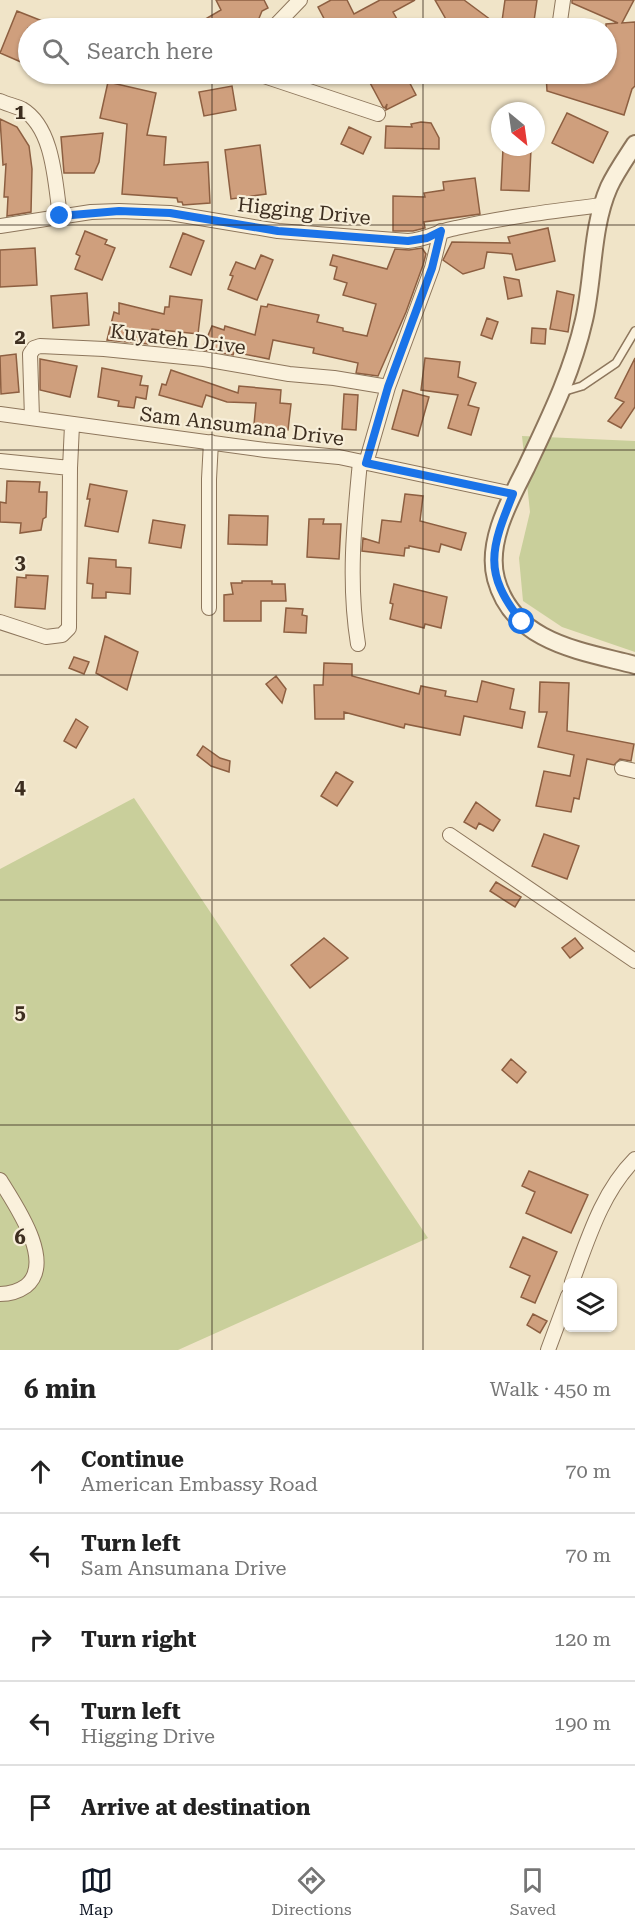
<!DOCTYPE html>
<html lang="en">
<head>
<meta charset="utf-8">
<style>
  :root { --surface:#fff; --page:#f2f2f2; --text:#222; --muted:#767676; --line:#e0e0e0; --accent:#111827 }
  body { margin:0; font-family:"Roboto Serif",serif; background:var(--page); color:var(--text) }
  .controls { position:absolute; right:18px; bottom:18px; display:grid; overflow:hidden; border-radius:9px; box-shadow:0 2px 4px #0004 }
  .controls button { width:54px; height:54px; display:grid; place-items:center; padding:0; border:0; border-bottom:2px solid var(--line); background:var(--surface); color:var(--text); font:30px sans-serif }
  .compass { position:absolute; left:491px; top:102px; width:54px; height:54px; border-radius:50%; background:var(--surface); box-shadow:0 2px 4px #0004; rotate:151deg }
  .stop { position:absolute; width:18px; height:18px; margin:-14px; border:4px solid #1a73e8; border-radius:50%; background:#fff }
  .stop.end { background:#1a73e8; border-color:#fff; box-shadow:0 2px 6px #0008 }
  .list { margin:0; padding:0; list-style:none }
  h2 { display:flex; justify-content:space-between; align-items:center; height:78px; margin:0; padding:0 24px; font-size:26px }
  h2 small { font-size:20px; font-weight:400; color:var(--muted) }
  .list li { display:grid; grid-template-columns:39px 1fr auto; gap:18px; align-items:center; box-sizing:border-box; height:84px; padding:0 24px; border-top:2px solid var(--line) }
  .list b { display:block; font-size:22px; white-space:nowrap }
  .list p { margin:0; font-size:20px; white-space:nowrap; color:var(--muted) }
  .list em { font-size:20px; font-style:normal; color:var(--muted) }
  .icon { flex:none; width:33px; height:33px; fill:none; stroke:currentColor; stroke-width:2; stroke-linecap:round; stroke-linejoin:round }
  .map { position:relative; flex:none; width:635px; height:1350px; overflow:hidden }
  .search { position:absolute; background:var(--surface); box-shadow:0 2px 4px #0004; left:18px; right:18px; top:18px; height:66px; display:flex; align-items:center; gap:15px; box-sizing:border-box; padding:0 21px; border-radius:33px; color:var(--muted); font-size:22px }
  .sheet { height:498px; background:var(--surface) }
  nav { display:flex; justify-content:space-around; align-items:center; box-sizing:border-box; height:84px; border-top:2px solid var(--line); background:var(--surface); font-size:16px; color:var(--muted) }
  nav a { display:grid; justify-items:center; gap:3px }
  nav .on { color:var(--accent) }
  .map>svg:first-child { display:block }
</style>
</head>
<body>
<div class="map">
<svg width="635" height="1350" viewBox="0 0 635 1350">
  <rect width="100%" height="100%" fill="#f0e4c8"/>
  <path fill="#c9cf9b" d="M522 436 635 441V652L562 627 523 601 519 558 530 512Z
    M134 798 428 1238 178 1350H0V869Z"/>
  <path fill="#cf9f7d" stroke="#8d5f41" stroke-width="1.5" d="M216 0H264L268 8 262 11 255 28H229L226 21 212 28H190L221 10Z
    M331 0H347L354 14 380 0H415L393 12 402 28H329L318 7Z
    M435 0H464L491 20 474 28H451Z
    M505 0H537L533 28H501Z
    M572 0H634L622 23 635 22V86L632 89 624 115 547 91 546 74H606V24L618 23 572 3Z
    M17 11 60 28H28V65L0 53Z
    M377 74H405L416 95 386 110 387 104 385 108 383 107 368 79Z
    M108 82 156 93 147 135 166 137 164 165 208 162 210 203 183 205 182 202H178L177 198 122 194 127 124 100 118Z
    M232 86 236 110 204 116 199 92Z
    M567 113 608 132 593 163 552 143Z
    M0 119 17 127 29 146 32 169 31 212 7 216 8 197H4L6 164 3 165Z
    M421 122 431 123 439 138V149L385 148 386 126 412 127 411 124Z
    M349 127 371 137 363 154 341 144Z
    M103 133 99 162 94 173H64L61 137Z
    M260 145 266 194 231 199 225 150Z
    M503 148 531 149 529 191 501 190Z
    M475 178 480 214 424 222 425 228 413 231H393V196L425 197 424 193 444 190 443 182Z
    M548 228 555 261 516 270 512 254 487 252 484 268 463 274 443 260 452 242 510 243 508 237Z
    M85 231 107 240 105 244 115 248 102 280 75 269 80 256 76 254Z
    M183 233 204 241 191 275 170 267Z
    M35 248 37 285 0 287V250Z
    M422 248 426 254 423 265 406 312 378 376 356 373 358 363 313 353 314 348 283 342 273 340 269 359 234 352 233 355 202 350 212 326 224 330 225 326 255 335 261 306 267 307 268 304 319 315 317 322 343 328V331L367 336 376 304 343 295 347 283 334 279 337 267 330 265 333 255 387 269 395 249 409 250Z
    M261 255 273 260 257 300 228 289 233 276 230 275 236 262 255 269Z
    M504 277 519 280 522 296 508 299Z
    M557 291 574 295 568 332 550 329Z
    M87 293 89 325 53 328 51 296Z
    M170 296 202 300 198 334 152 329 148 344 107 340 114 312 119 314V303L164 314 165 307H169Z
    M487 318 498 322 492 339 481 335Z
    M532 328 546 329 545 344 531 343Z
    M16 354 19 392 1 394 0 356Z
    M425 358 460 362 458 377 476 383 468 405 479 408 471 435 448 428 458 395 421 390Z
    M635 358V407L621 428 608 421 624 402 615 398Z
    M40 359 77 366 70 397 40 390Z
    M102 368 142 376 140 385 148 386 146 399 136 397 134 408 118 406 119 401 98 397Z
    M171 370 238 393 239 386 281 390 280 403 291 404 288 430 278 429 277 437 253 435 256 403 227 402 206 395 202 407 159 395 162 384 166 385Z
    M403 390 429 397 418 436 392 429Z
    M344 394 358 395 356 430 342 429Z
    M7 481 40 482 39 492H47L46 517 43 519 41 530 20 533 21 523 0 522V502L6 503Z
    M90 484 127 491 118 532 85 526 90 499H87Z
    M405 494 423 496 420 521 466 533 461 550 441 544 439 552 409 546V548H405L404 556 362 551 363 538 379 543 382 520 401 522Z
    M229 515 268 516 267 545 228 544Z
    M309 519H324L323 524H341L339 559 307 557Z
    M153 520 185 525 181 548 149 543Z
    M89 558 116 560V567L131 568 130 594 106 592V598H92L93 584 87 583Z
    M26 575 48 576 45 609 15 607 17 577 26 578Z
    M242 581H272V584H285L286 601H261V621H224V595L233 594 231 583H242Z
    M394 584 447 597 441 628 425 624 424 628 390 619 393 604 390 603Z
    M286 608 303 609 302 615 307 616 306 633 284 632Z
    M105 636 138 652 127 690 96 673Z
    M74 657 89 662 84 674 69 668Z
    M324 663 352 664V676L419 694 421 686 446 691 445 696 477 702 482 681 514 689 510 709 525 712 522 728 464 716 460 735 405 724 404 728 344 712V719H315L314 685H323Z
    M276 676 286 689 282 703 266 684Z
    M540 682 569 683 567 731 634 744 631 761 620 759 614 765 587 759 579 799 574 798 571 812 536 806 544 771 570 776 574 755 538 747 547 712H539Z
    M76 719 88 727 76 748 64 741Z
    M203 746 220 758 230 761 229 772 211 766 197 755Z
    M336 772 353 782 337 806 321 796Z
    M476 802 500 820 493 831 479 823 476 829 464 822Z
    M544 834 579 846 567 879 532 866Z
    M496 882 521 897 515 907 490 891Z
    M324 938 348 958 310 988 291 965Z
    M575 938 583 948 570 958 562 948Z
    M511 1059 526 1072 517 1083 502 1070Z
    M529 1171 588 1195 571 1233 526 1213 535 1192 522 1186Z
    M523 1237 557 1252 535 1303 521 1297 530 1276 510 1267Z
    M533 1314 547 1321 540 1333 527 1325Z"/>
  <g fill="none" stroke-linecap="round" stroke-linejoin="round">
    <g stroke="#8d765c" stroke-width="10">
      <path id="service" d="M562 392 582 386 616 363 635 331"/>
    </g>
    <g stroke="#8d765c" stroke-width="16">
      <path id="minor" d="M273 28 300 0
        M559 28 563 0
        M258 74 378 114
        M0 101C7 104 15 106 22 109 54 128 55 183 60 216
        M0 226 91 212 119 211 170 213 278 231 408 241C425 240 439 231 456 228 504 217 554 211 602 205
        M0 414 265 450 339 457 513 494
        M32 418 30 354 34 348 40 346 104 349 204 359 289 374 334 378 388 387
        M0 461 70 468
        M366 463 388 387 432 268 441 231
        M209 608V479L211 442
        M0 622 46 637 62 635 69 628 70 468 72 425
        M358 644C348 583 354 523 360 462
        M622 768 635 771
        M450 835 635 961
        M0 1180C14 1203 56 1262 26 1286 19 1291 9 1294 0 1294
        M572 1282C588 1239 602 1192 635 1159
        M548 1350 568 1296"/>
    </g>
    <g stroke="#8d765c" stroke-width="20">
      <path id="tertiary" d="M635 144C626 158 616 172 609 187 591 228 594 277 584 320 572 373 549 419 526 468 510 500 486 542 496 579 513 643 582 651 635 665"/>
    </g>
    <use href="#service" stroke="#faf1dc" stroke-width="7"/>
    <use href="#minor" stroke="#faf1dc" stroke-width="14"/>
    <use href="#tertiary" stroke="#faf1dc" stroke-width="16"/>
  </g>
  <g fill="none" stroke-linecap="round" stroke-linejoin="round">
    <path stroke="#1a73e8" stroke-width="8" d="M60 216 119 211 170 213 278 231 408 241 427 238 441 231 432 268 388 387 366 463 513 494C491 549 482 572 522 622"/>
  </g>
  <path fill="none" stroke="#3d2e20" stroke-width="1.5" stroke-opacity="0.55" d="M212 0V28M423 0V28M212 74V1350M423 74V1350M0 225H635M0 450H635M0 675H635M0 900H635M0 1125H635"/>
  <g text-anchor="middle" stroke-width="4.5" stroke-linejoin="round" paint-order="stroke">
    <g font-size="20" fill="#3d2e20" stroke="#f7eed8">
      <text transform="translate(304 211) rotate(6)" y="7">Higging Drive</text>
      <text transform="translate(178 339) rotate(7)" y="7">Kuyateh Drive</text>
      <text transform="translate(242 426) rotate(7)" y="7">Sam Ansumana Drive</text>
    </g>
  </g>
  <g font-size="20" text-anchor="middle" font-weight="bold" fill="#3d2e20" stroke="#f7eed8" stroke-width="4.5" stroke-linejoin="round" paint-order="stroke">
    <text x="20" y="119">1</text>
    <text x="20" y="344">2</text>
    <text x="20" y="569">3</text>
    <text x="20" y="794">4</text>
    <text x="20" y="1019">5</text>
    <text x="20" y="1244">6</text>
  </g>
</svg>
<div class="controls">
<button><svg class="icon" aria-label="layers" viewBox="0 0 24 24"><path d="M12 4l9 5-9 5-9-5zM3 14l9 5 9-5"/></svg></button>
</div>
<svg class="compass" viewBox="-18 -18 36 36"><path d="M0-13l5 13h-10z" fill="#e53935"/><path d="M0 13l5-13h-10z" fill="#767676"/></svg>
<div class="stop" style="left:522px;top:622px"></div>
<div class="stop end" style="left:60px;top:216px"></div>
<div class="search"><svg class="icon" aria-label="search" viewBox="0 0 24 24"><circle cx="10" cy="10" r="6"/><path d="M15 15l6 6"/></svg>Search here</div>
</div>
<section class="sheet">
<h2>6 min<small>Walk · 450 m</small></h2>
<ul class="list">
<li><svg class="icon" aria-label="ahead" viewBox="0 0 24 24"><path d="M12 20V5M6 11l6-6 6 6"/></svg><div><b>Continue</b><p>American Embassy Road</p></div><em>70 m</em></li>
<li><svg class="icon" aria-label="left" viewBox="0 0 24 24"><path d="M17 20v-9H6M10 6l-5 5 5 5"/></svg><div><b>Turn left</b><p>Sam Ansumana Drive</p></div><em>70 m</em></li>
<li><svg class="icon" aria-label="right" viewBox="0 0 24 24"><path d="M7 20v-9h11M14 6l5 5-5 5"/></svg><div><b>Turn right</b></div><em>120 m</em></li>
<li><svg class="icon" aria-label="left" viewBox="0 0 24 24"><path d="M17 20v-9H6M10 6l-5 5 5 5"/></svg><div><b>Turn left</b><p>Higging Drive</p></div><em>190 m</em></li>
<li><svg class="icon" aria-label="arrive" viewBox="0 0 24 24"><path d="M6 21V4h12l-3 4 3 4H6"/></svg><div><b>Arrive at destination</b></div></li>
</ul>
</section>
<nav>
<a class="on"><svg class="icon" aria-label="map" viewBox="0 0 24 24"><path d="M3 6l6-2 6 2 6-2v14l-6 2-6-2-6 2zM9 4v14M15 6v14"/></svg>Map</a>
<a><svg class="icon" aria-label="directions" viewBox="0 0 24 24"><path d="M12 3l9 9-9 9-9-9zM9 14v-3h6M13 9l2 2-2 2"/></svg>Directions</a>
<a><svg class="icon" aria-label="saved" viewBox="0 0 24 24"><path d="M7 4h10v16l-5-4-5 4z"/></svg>Saved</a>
</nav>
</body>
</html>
